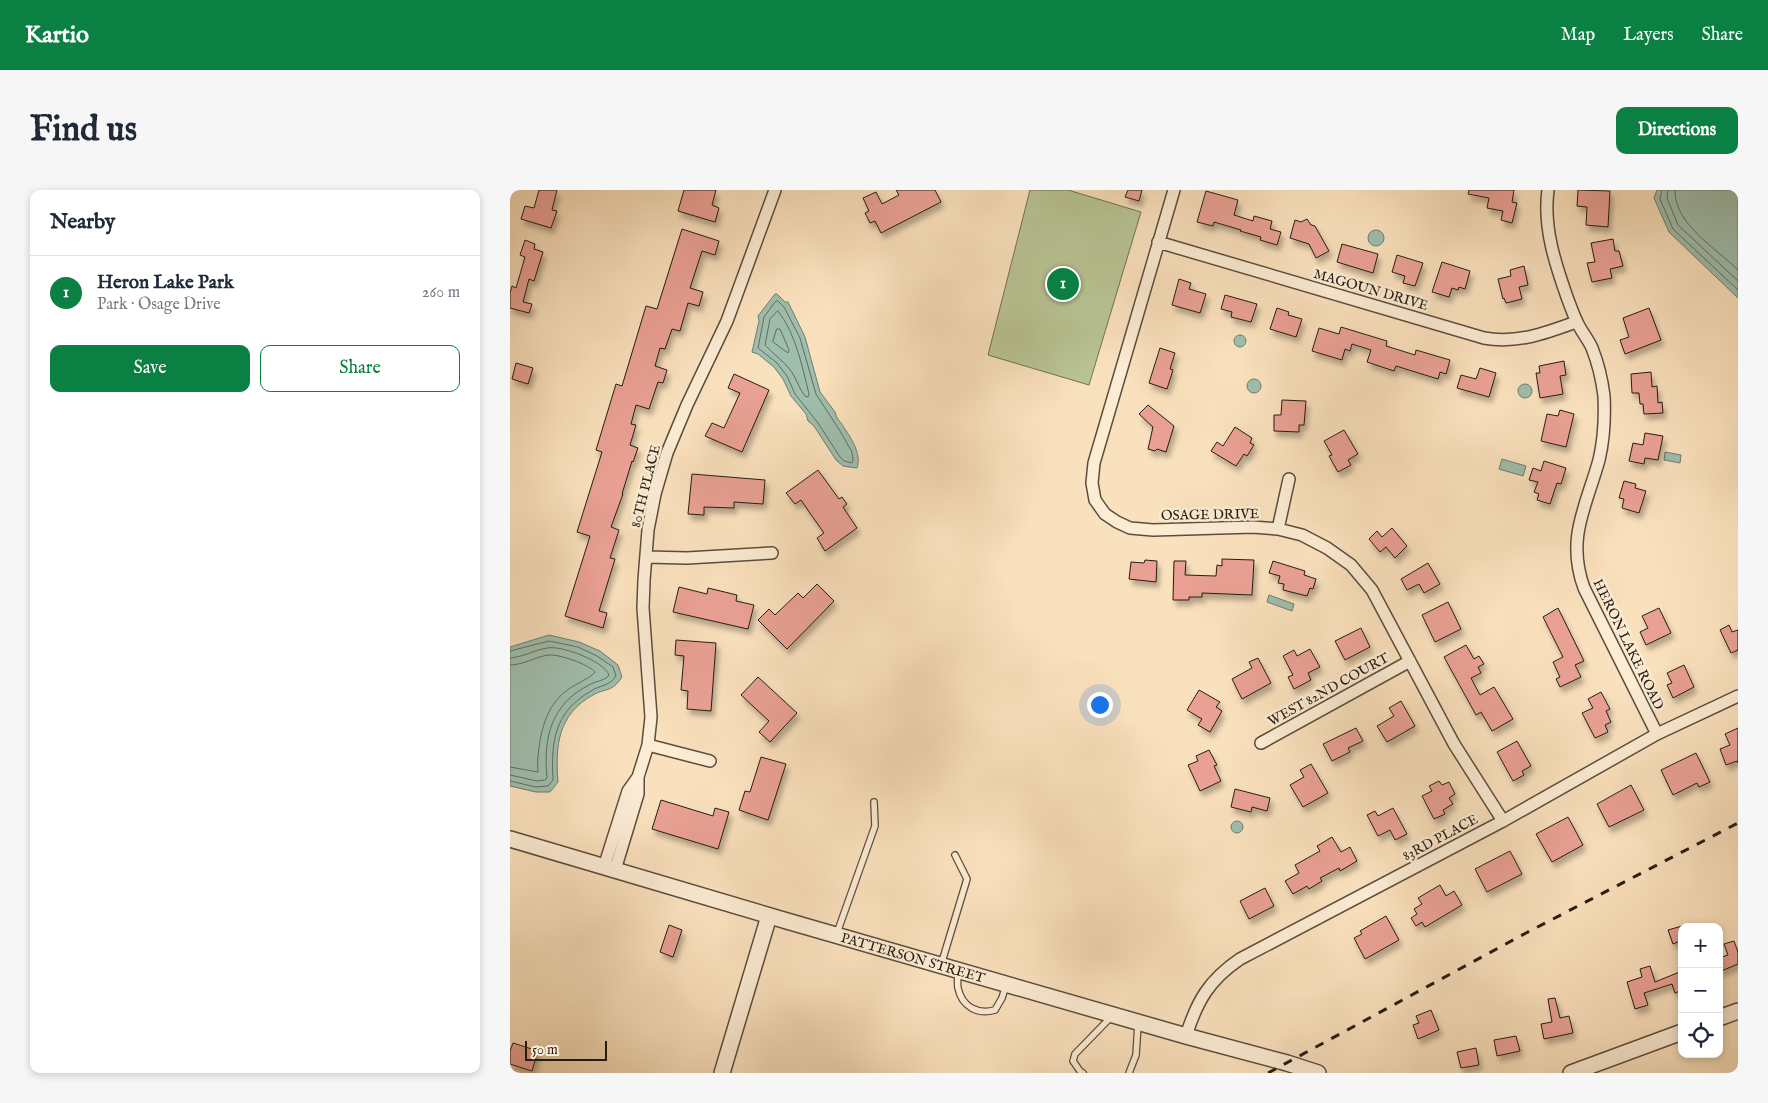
<!DOCTYPE html>
<html lang="en">
<head>
<meta charset="utf-8">
<style>
  :root { --surface:#fff; --page:#f6f6f7; --text:#1f2937; --muted:#747a83; --line:#e0e1e3; --accent:#0b8043 }
  body { margin:0; font-family:"IM FELL English",serif; background:var(--page); color:var(--text) }
  .controls { position:absolute; right:15px; bottom:15px; display:grid; overflow:hidden; border-radius:10px; box-shadow:0 2px 8px #0003 }
  .controls button { width:45px; height:45px; display:grid; place-items:center; padding:0; border:0; border-bottom:1px solid var(--line); background:var(--surface); color:var(--text); font:25px sans-serif }
  .scale { position:absolute; left:15px; bottom:12px; width:82px; box-sizing:border-box; padding-left:5px; border:2px solid #261c13; border-top:0; font-size:14px; line-height:18px; white-space:nowrap; color:#261c13; -webkit-text-stroke:4px #fcecd4; paint-order:stroke }
  .you { position:absolute; left:589px; top:514px; width:18px; height:18px; margin:-12px; border:4px solid #fff; border-radius:50%; background:#1a73e8; box-shadow:0 0 0 8px #1a73e833 }
  .badge { display:grid; place-items:center; width:32px; height:32px; border-radius:50%; background:var(--accent); color:#fff; font-size:16px; font-weight:700 }
  .pin { position:absolute; translate:-50% -50%; border:2px solid #fff; box-shadow:0 1px 5px #0006 }
  .list { margin:0; padding:0; list-style:none }
  h2 { display:flex; justify-content:space-between; align-items:center; height:65px; margin:0; padding:0 20px; font-size:21px }
  h2 small { font-size:16px; font-weight:400; color:var(--muted) }
  .list li { display:grid; grid-template-columns:32px 1fr auto; gap:15px; align-items:center; box-sizing:border-box; height:75px; padding:0 20px; border-top:1px solid var(--line) }
  .list b { display:block; font-size:19px; white-space:nowrap }
  .list p { margin:0; font-size:16px; white-space:nowrap; color:var(--muted) }
  .list em { font-size:16px; font-style:normal; color:var(--muted) }
  .actions { display:flex; gap:10px; padding:15px 20px }
  .actions a { flex:1; padding:11px 0; border:1px solid var(--accent); border-radius:10px; text-align:center; font-size:18px; color:var(--accent) }
  .actions .main { background:var(--accent); color:#fff }
  .icon { flex:none; width:28px; height:28px; fill:none; stroke:currentColor; stroke-width:2; stroke-linecap:round; stroke-linejoin:round }
  .map { position:relative; flex:none; width:1228px; height:883px; overflow:hidden; border-radius:10px }
  header { display:flex; align-items:center; gap:30px; box-sizing:border-box; height:70px; padding:0 25px; background:var(--accent); color:#fff }
  header strong { font-size:24px }
  nav { display:flex; gap:28px; margin-inline-start:auto; font-size:18px }
  .intro { display:flex; align-items:center; justify-content:space-between; box-sizing:border-box; height:120px; padding:0 30px }
  h1 { margin:0; font-size:35px }
  .button { padding:12px 22px; border-radius:10px; background:var(--accent); color:#fff; font-size:18px; font-weight:700 }
  main { display:flex; gap:30px; padding:0 30px }
  aside { flex:1; background:var(--surface); border-radius:10px; box-shadow:0 2px 8px #0003 }
  .map>svg:first-child { display:block }
</style>
</head>
<body>
<header>
<strong>Kartio</strong>
<nav><a>Map</a><a>Layers</a><a>Share</a></nav>
</header>
<div class="intro"><h1>Find us</h1><a class="button">Directions</a></div>
<main>
<aside>
<h2>Nearby<small></small></h2>
<ul class="list">
<li><span class="badge">1</span><div><b>Heron Lake Park</b><p>Park · Osage Drive</p></div><em>260 m</em></li>
</ul>
<div class="actions"><a class="main">Save</a><a>Share</a></div>
</aside>
<div class="map">
<svg width="1228" height="883" viewBox="0 0 1228 883">
  <defs>
    <filter id="shadow"><feDropShadow dx="3" dy="5.5" stdDeviation="2.5" flood-color="#0004"/></filter>
  </defs>
  <rect width="100%" height="100%" fill="#fae1bd"/>
  <filter id="stains"><feTurbulence type="fractalNoise" baseFrequency=".004" numOctaves="4"/><feColorMatrix values="0 0 0 0 .2 0 0 0 0 .09 0 0 0 0 .02 0 0 0 .5 -.17"/></filter>
  <radialGradient id="worn" r=".72"><stop offset=".6" stop-color="#630" stop-opacity="0"/><stop offset="1" stop-color="#630" stop-opacity=".3"/></radialGradient>
  <path fill="#b9c494" stroke="#707054" d="M520 0H558L631 22 579 195 478 165Z"/>
  <path fill="#9fbead" stroke="#6f7d6f" d="M1147 0H1228V108L1159 42 1144 8Z
    M858 48a8 8 0 1 1 16 0a8 8 0 1 1-16 0Z
    M265 104H267L275 112H278L295 147 310 202 325 222C326 228 330 231 333 236 341 248 352 264 347 278L333 276 326 270 304 236 298 231 296 224 281 206 273 189 264 177 248 164 242 162 249 131 248 126Z
    M724 151a6 6 0 1 1 12 0a6 6 0 1 1-12 0Z
    M737 196a7 7 0 1 1 14 0a7 7 0 1 1-14 0Z
    M1008 201a7 7 0 1 1 14 0a7 7 0 1 1-14 0Z
    M1155 262 1171 265 1170 273 1154 270Z
    M992 269 1016 276 1013 286 989 279Z
    M759 405 784 414 782 421 757 412Z
    M39 445 69 452 90 461 108 475 112 487C101 503 98 497 83 505 48 524 45 556 48 592L40 602H26L0 596V457Z
    M721 637a6 6 0 1 1 12 0a6 6 0 1 1-12 0Z"/>
  <g fill="none" stroke-linecap="round" stroke-linejoin="round">
    <path stroke="#626d60" stroke-width="1" d="M1152 0 1150 9 1163 39 1228 100
      M1158 0 1157 8 1168 35 1228 91
      M1165 0C1164 34 1206 58 1228 80
      M268 111 274 117 290 148 306 204 330 241 342 262 343 270 342 273 334 271 330 267 308 233 285 204 277 186 267 173 248 158 254 127 265 112Z
      M268 121C286 144 292 176 299 204L298 207 295 206C289 199 287 189 281 181 274 171 263 164 255 155L260 129Z
      M267 139H270L279 160 278 163 263 152Z
      M0 461 39 451 68 457 87 466 103 477 106 486C100 496 90 495 81 501 44 522 41 552 43 590L38 596 26 597 0 591
      M0 468C13 467 25 460 37 458 51 455 94 471 99 485 95 491 85 491 79 495 41 514 33 548 37 588L35 590 27 591 0 585
      M0 475C13 475 25 467 38 465 49 464 78 474 85 482 81 488 63 495 56 501 36 516 30 543 28 567 27 572 28 577 28 582L0 577"/>
  </g>
  <path fill="#eaa194" stroke="#261c13" filter="url(#shadow)" d="M29 0H47L42 20 47 21 41 38 11 29 15 16 24 18Z
    M174 0H206L202 15 209 18 205 32 168 21Z
    M386 0H425L431 12 371 43 365 31 360 33 355 23 359 21 353 8 366 2 372 14 389 5Z
    M618 0H632L629 11 615 7Z
    M959 0H1004L1002 12 1007 13 1002 33 991 30 993 21 977 18 979 8 958 4Z
    M1068 0 1100 1 1098 37 1076 35 1077 17 1067 16Z
    M696 1 728 10 724 25 743 31 744 26 762 31 760 39 771 42 767 55 750 50 751 47 730 41 731 40 704 32 703 36 687 32Z
    M797 29 801 35 805 36 819 61 806 68 799 54 780 48 785 30 791 32Z
    M172 39 209 51 205 65 192 61 180 98 193 102 189 116 178 113 170 141 162 139 155 159 150 158 145 176 157 180 153 193 148 192 139 219 126 215 121 234 126 235 120 255 128 258 123 272 122 271 112 304H113L101 337 109 340 100 368 105 369 89 421 97 423 93 438 55 426 80 346 67 342 92 262 86 260 106 194 112 196 136 116 147 119Z
    M1103 49 1105 61H1109L1113 76 1100 79 1102 88 1082 92 1077 73 1085 72 1081 53Z
    M15 50 25 54 24 59 33 62 24 91 19 89 13 112 22 114 19 123 0 118V103L2 96 6 98 15 67 10 65Z
    M832 54 868 64 863 83 827 72Z
    M887 65 913 73 905 96 893 93 895 86 882 82Z
    M932 72 960 81 955 99 949 97 948 100 942 98 939 107 922 102Z
    M1014 76 1018 95 1009 97 1012 109 996 113 994 108 993 109 988 89 1001 86 1000 80Z
    M669 89 681 93 679 99 696 104 690 123 662 115Z
    M715 105 747 114 741 132 721 127 722 122 711 119Z
    M767 118 779 122 778 125 792 129 786 147 760 139Z
    M1139 118 1151 150 1115 164 1110 150 1119 147 1113 128Z
    M831 137 877 151 876 156 905 165 906 160 940 170 936 184 930 182 928 189 886 176 884 181 857 172 861 160 842 154 840 161 835 159 832 170 802 161 809 138 829 144Z
    M650 158 665 163 660 179 663 180 657 199 639 193Z
    M1054 171 1056 185 1050 186 1053 204 1030 208 1026 183H1030L1029 176Z
    M6 173 23 178 18 194 2 189Z
    M970 178 986 183 979 207 947 198 951 185 966 189Z
    M1141 182 1142 197 1147 196 1148 213 1152 212 1153 223 1134 224 1133 214H1130L1129 203H1122L1121 184Z
    M224 184 259 200 232 262 195 246 202 233 214 238 230 203 218 198Z
    M772 210 796 211 794 235H789V242L764 241V225H771Z
    M638 215 664 236 656 262 647 259 645 261 638 259 643 237 629 224Z
    M1050 220 1064 224 1056 257 1031 251 1037 224 1048 226Z
    M725 237 742 248 740 253 744 255 737 266 734 264 726 276 701 261 707 252 713 256Z
    M834 240 848 264 838 270 841 275 828 282 819 266 822 265 814 251Z
    M1135 243 1153 246 1148 270 1135 268 1134 274 1119 271 1123 253 1133 255Z
    M1034 271 1056 278 1051 294 1047 293 1040 314 1027 310 1029 304 1024 302 1028 292 1019 290 1023 278 1031 281Z
    M308 280 329 309 332 307 337 314 333 317 347 338 315 361 307 348 314 343 302 326 291 310 285 314 276 303Z
    M182 284 255 290 253 314 224 312V318L194 317V325L178 324Z
    M1114 291 1126 294 1125 298 1136 301 1129 323 1112 318 1114 309 1109 308Z
    M882 338 897 356 885 368 876 357 870 362 859 349 867 341 872 347Z
    M712 369 744 370 742 405 692 403V407H679V410H663L664 371H676L675 385 706 386 707 375 712 376Z
    M635 370 647 371 646 392 619 389 621 372 634 373Z
    M763 371 795 381 794 385 806 389 803 399 800 398 797 406 773 400 774 394 768 393 770 386 759 383Z
    M918 373 930 394 914 403 909 394 897 400 891 389Z
    M307 394 324 411 277 459 248 430 259 419 265 425 288 403 293 408Z
    M169 397 197 404 198 398 227 405 226 411 244 415 238 439 163 422Z
    M938 412 951 439 925 452 912 425Z
    M1048 418 1074 471 1065 475 1071 487 1050 497 1046 489 1050 487 1043 472 1053 467 1033 427Z
    M1149 418 1161 443 1136 455 1130 442 1138 438 1132 426Z
    M1219 435 1222 442 1228 440V460L1221 463 1210 440Z
    M851 438 860 457 835 470 825 451Z
    M166 450 206 453 201 521 177 519 178 501 171 500 174 466 165 465Z
    M956 455 964 469 969 466 974 474 968 477 971 483 961 488 970 505 984 497 1003 529 982 541 971 522 966 525 934 467Z
    M800 459 810 477 798 483 801 490 784 499 778 487 783 485 773 466 784 460 787 466Z
    M748 468 761 493 732 509 722 489 742 478 739 472Z
    M1174 475 1184 497 1163 508 1157 495 1162 493 1157 483Z
    M248 487 287 523 260 552 249 542 259 531 231 505Z
    M689 500 710 512 706 517 712 521 700 542 688 535 692 529 677 520Z
    M1091 502 1100 519 1096 521 1101 532 1095 535 1098 542 1085 548 1072 523 1083 518 1078 509Z
    M891 511 905 536 877 552 867 536 884 526 879 518Z
    M846 538 853 551 838 558 840 562 822 571 813 554Z
    M1228 538V573L1227 571 1216 575 1210 559 1220 555 1215 544Z
    M1007 551 1021 576 1012 581 1014 585 1003 591 987 562Z
    M699 560 707 575 704 576 711 591 690 601 678 575 688 571 686 566Z
    M1186 563 1200 592 1189 597 1187 593 1163 605 1151 580Z
    M251 567 276 574 258 630 229 620 235 601 240 602Z
    M801 574 818 603 793 617 780 595 794 587 790 580Z
    M929 591 932 595 939 592 945 604 939 608 943 614 933 620 935 624 924 629 912 606 922 601 919 596Z
    M1121 595 1134 620 1099 637 1087 614Z
    M725 599 760 608 757 621 742 617 741 622 721 617Z
    M151 610 203 626 205 618 219 622 208 659 142 639Z
    M883 618 897 644 885 650 880 640 868 646 857 625 865 621 868 626Z
    M1058 627 1073 655 1042 672 1026 644Z
    M822 647 831 662 840 657 847 671 830 681 829 678 810 688 812 691 799 699 797 696 783 704 775 691 789 683 785 675 810 661 807 656Z
    M1000 661 1012 684 977 702 965 679Z
    M930 695 936 706 944 701 952 715 915 737 912 732 906 736 901 728 907 724 904 719 912 714 908 708Z
    M755 698 764 716 739 729 730 711Z
    M876 726 889 750 855 769 844 748 852 744 850 741Z
    M159 735 172 740 163 767 150 762Z
    M1172 736V750L1163 754 1158 740Z
    M1224 751 1228 762V774L1209 782V768L1218 765 1214 754Z
    M1140 776 1145 792 1172 781V800L1165 803 1162 794 1134 803 1138 815 1125 819 1117 792 1132 787 1130 779Z
    M1045 808 1050 828 1059 826 1063 843 1034 849 1031 834 1042 832 1038 809Z
    M921 820 929 840 908 849 903 835 909 833 906 826Z
    M1006 846 1010 861 987 866 984 850Z
    M3 853 28 861 22 881 0 874V861Z
    M966 858 969 875 951 878 947 862Z"/>
  <g fill="none" stroke-linecap="round" stroke-linejoin="round">
    <g stroke="#5b4d3e" stroke-width="8">
      <path id="service" d="M327 743 365 636 364 612
        M431 775 457 689 445 665
        M448 782C448 787 447 794 448 798 452 817 468 825 485 820L492 808 496 795
        M573 883 570 881 563 871 565 864 601 827
        M619 883 626 865 628 834"/>
    </g>
    <g stroke="#5b4d3e" stroke-width="14">
      <path id="minor" d="M664 0 584 273 582 293 585 310 595 324 607 332 620 338 643 340 743 337 768 339 792 345 817 358 841 375 862 400 944 554 993 631
        M1038 0C1033 37 1045 73 1057 107 1060 115 1063 124 1067 132 1071 141 1078 149 1082 158 1088 173 1092 190 1094 206 1095 227 1094 249 1089 270 1076 317 1056 348 1074 398L1147 544
        M648 52 974 148C1007 154 1036 143 1066 132
        M768 339 779 289
        M136 367 177 368 262 363
        M751 553 900 471
        M138 555 200 571
        M94 677 118 601 128 587
        M105 680 128 604V587L138 555 141 527 133 418 134 390 138 340 145 304 157 263 177 215 217 131 265 0
        M676 846C687 811 699 790 730 769L993 631 1147 544 1228 506"/>
    </g>
    <g stroke="#5b4d3e" stroke-width="18">
      <g id="tertiary">
        <path id="s1" d="M0 649 277 731 676 846 777 873 808 883"/>
        <path d="M1209 828 1228 821"/>
        <path d="M212 883 259 726"/>
        <path d="M1061 883 1172 842"/>
      </g>
    </g>
    <use href="#service" stroke="#fcecd4" stroke-width="5.5"/>
    <use href="#minor" stroke="#fcecd4" stroke-width="11"/>
    <use href="#tertiary" stroke="#fcecd4" stroke-width="15"/>
    <path stroke="#261c13" stroke-width="3" stroke-dasharray="9 9" stroke-linecap="butt" d="M758 883 1016 743 1228 633"/>
  </g>
  <g text-anchor="middle" stroke-width="5" stroke-linejoin="round" paint-order="stroke">
    <g font-size="14" fill="#261c13" stroke="#fcecd4">
      <text transform="translate(861 99) rotate(16)" y="5">MAGOUN DRIVE</text>
      <text transform="translate(135 296) rotate(-76)" y="5">80TH PLACE</text>
      <text transform="translate(700 324) rotate(-1)" y="5">OSAGE DRIVE</text>
      <text transform="translate(1119 454) rotate(64)" y="5">HERON LAKE ROAD</text>
      <text transform="translate(818 499) rotate(-29)" y="5">WEST 82ND COURT</text>
      <text transform="translate(930 647) rotate(-28)" y="5">83RD PLACE</text>
      <text dy="5" stroke="none"><textPath href="#s1" startOffset="420">PATTERSON STREET</textPath></text>
    </g>
  </g>
  <rect width="100%" height="100%" filter="url(#stains)"/>
  <rect width="100%" height="100%" fill="url(#worn)"/>
</svg>
<div class="controls">
<button>+</button>
<button>−</button>
<button><svg class="icon" aria-label="locate" viewBox="0 0 24 24"><circle cx="12" cy="12" r="6"/><path d="M12 2v4M12 18v4M2 12h4M18 12h4"/></svg></button>
</div>
<div class="scale">50 m</div>
<div class="you"></div>
<div class="pin badge" style="left:553px;top:94px">1</div>
</div>
</main>
</body>
</html>
